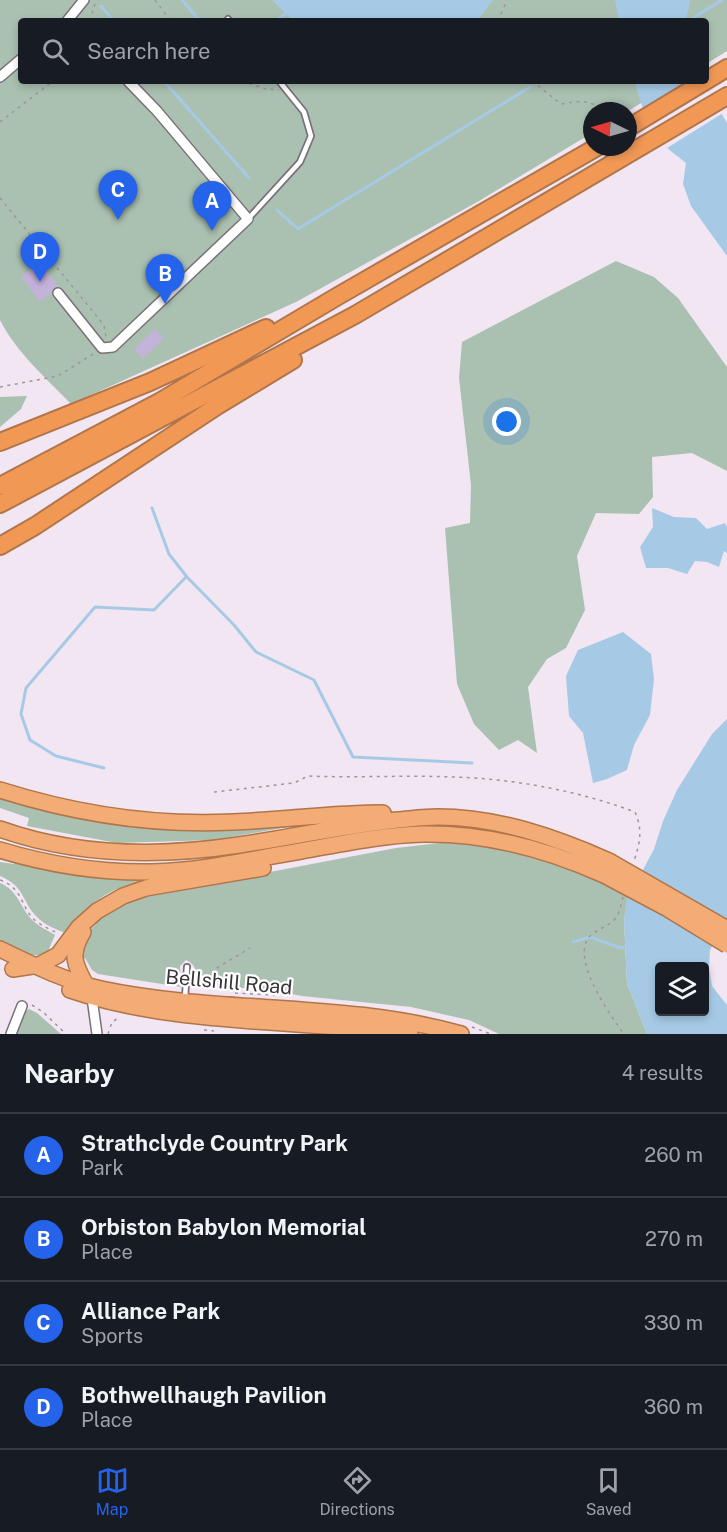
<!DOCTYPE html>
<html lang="en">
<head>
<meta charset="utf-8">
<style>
  :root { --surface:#171b24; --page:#242831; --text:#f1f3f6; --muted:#9ea1a6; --line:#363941; --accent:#2563eb }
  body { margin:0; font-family:"Public Sans",sans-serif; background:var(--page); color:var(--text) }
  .controls { position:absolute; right:18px; bottom:18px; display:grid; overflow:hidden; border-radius:6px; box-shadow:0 3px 9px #0003 }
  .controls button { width:54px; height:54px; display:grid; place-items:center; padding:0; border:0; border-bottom:2px solid var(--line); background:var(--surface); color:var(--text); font:30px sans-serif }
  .compass { position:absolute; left:583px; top:102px; width:54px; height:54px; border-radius:50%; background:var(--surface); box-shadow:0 3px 9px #0003; rotate:275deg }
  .you { position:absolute; left:507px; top:422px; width:21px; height:21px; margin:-15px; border:4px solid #fff; border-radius:50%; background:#1a73e8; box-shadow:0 0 0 9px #1a73e833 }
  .badge { display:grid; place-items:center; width:39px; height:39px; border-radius:50%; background:var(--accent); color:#fff; font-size:20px; font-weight:700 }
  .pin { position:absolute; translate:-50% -50px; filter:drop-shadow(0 2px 3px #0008) }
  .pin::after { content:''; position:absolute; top:32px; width:21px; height:18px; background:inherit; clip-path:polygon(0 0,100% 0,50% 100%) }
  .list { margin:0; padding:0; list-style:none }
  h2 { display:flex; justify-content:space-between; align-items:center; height:78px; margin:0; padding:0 24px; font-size:26px }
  h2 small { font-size:20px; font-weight:400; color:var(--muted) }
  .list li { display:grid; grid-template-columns:39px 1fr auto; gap:18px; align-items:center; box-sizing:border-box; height:84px; padding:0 24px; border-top:2px solid var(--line) }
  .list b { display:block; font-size:22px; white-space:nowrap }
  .list p { margin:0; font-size:20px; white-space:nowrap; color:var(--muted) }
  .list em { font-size:20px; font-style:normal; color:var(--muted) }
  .icon { flex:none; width:33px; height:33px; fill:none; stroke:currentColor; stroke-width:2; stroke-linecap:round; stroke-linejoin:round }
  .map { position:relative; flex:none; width:727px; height:1034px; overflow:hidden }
  .search { position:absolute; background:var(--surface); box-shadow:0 3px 9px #0003; left:18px; right:18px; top:18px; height:66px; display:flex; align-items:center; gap:15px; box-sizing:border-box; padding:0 21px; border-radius:6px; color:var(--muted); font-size:22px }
  .sheet { height:414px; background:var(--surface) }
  nav { display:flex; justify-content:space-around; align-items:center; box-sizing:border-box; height:84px; border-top:2px solid var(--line); background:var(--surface); font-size:16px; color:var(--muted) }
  nav a { display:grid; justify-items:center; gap:3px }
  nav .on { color:var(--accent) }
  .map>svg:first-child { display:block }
</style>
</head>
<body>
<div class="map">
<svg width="727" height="1034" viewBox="0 0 727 1034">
  <rect width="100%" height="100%" fill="#f1e6f2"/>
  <path fill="#aac1b1" d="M0 0H727V51L706 64V21H21V81H677L628 111H592V133L479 201 296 302 71 404C47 379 16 352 0 320Z
    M616 261 654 277 678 298 727 367V471L692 453 652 457 653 497 639 514 596 513 577 556 585 610 566 648 547 659 528 687 537 753 518 740 499 750 474 724 457 684 445 528 470 523 471 485 459 378 462 342Z
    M27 396 21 409 0 427V397Z
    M0 798 14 803 96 822 159 830H234L299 825 214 840 117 843 27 826 29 818 0 808Z
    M448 842C477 846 507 848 535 856 568 864 598 881 628 897L624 920 627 983 647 1034H499L469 1020 411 1007 302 996 258 988H197C197 976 198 965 186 960L180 966 181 987 98 974 92 970 85 958 79 960 88 933 101 918 133 898 396 848Z
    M0 862 14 864 16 862C59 873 105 882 150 879 144 882 135 883 128 885 100 893 83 912 65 933 56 929 44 925 37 917 21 901 26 887 0 876Z
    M0 883C16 890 18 901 28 915 34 924 45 929 55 935L49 949 52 953C30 960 19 950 0 941Z
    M29 1009 37 1013 61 1034H16L23 1013Z"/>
  <path fill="#a6cae6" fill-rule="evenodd" d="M272 0H493L477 21H293Z
    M615 0H690L686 21H619Z
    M634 81H703L727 123V256L691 206 683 184 686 163 667 148 643 109Z
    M652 508 674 517 696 518 707 529 725 523 727 527V553L724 551 719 567 707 562 695 561 687 574 668 568H646L640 547 653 527Z
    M623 632 651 654 654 679 650 715 634 745 627 770 607 779 593 783 583 733 569 716 566 676 578 650Z
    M727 719V920L710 950 709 968 712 986 727 1005V1034H647L627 983 624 920 626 902 654 849 663 821 677 790 712 734ZM660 966H704V1012H660Z"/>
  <path fill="#f1e6f2" d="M688 81H703L723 113 667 148 643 109Z"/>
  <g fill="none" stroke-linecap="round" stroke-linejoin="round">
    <path stroke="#a6cae6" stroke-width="3" d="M182 0 200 21
      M101 6 114 21
      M276 21 285 14
      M688 21 722 0
      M164 81 249 178
      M277 210 298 229 530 87
      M152 508 169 554 187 577 234 625 256 652 314 680 353 757 472 763
      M104 768 56 756 30 740 21 714 26 688 95 607 154 610 186 577
      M573 942 590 937 618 947 628 948"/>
  </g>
  <path fill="#c4b3d9" d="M40 263 58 286 53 288 51 293 40 302 21 277Z
    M155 329 164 338 143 359 134 349Z"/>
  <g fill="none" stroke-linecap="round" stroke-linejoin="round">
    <g stroke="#7a707a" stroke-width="8">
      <path id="service" d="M228 19 230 21
        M248 219 300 162 311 136 304 112 279 81
        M185 998 187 967"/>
    </g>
    <g stroke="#7a707a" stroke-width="12">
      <path id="minor" d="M67 21 84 0
        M0 77 21 59
        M58 293 102 348 113 347 248 219 157 111 128 81
        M92 998 97 1034
        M11 1034 22 1006"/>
    </g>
    <g stroke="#b0754b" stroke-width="18">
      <path id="trunk" d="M0 790C76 814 153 826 233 822 283 820 333 813 383 813
        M0 829C76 856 160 857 239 845 292 837 344 826 397 820 410 819 424 817 438 817 497 817 555 837 609 861
        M0 850C50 865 100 873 152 872 202 871 252 859 301 851 341 844 382 835 423 834 486 833 546 849 604 875
        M83 932C69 955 75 965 87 987
        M0 949C33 965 65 981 101 989 220 1014 344 1001 461 1034
        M13 969 39 965 58 955 79 927 97 911 123 896 146 888 263 868
        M70 990C175 1026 300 1019 410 1034"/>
    </g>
    <g stroke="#b0754b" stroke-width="20">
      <path id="motorway" d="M628 128 727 68
        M0 442 150 382 266 328
        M0 486 161 401 338 296 597 147
        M0 504 355 315 727 96
        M0 546 35 526 217 406 293 360"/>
    </g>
    <path stroke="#9d959d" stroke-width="1.5" stroke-dasharray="3 4.5" stroke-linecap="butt" d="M155 0 171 21
      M94 21 92 10 98 0
      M498 21 507 0
      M242 81 266 89 279 90
      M532 81 561 104C579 101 590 99 604 111
      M0 122 53 81
      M0 198 104 325 106 337
      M0 387 58 376 93 354
      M214 792 294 783 308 776C357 778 406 775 455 777 515 779 579 791 635 812 643 830 640 843 634 861
      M0 880C25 889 20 909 37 922 44 927 52 930 59 934
      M623 897C621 904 619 915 615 919 609 926 598 929 591 935 568 956 610 1015 624 1034
      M194 982H206L212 978 217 968 250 948
      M235 993 275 995
      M32 1005 43 1012 66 1034
      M472 1027 491 1034
      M204 1030 214 1031
      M108 1034 112 1022 120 1017"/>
    <use href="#service" stroke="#fff" stroke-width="4.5"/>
    <use href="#minor" stroke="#fff" stroke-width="9"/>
    <use href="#trunk" stroke="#f4ac77" stroke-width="15"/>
    <use href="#motorway" stroke="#f19855" stroke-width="16"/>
    <g stroke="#b0754b" stroke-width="18" stroke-linecap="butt">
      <path id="trunk-bridge" d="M609 861 727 929
        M604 875 668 909 727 945"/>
    </g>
    <use href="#trunk-bridge" stroke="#f4ac77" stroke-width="15"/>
  </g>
  <g text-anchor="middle" stroke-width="4.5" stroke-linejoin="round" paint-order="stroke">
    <g font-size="20" fill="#383438" stroke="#fff">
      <text transform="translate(229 982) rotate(5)" y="7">Bellshill Road</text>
    </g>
  </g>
</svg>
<div class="controls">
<button><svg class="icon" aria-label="layers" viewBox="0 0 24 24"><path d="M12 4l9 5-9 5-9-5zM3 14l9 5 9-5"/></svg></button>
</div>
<svg class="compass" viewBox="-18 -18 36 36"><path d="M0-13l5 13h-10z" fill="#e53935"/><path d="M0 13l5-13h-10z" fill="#9ea1a6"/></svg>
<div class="you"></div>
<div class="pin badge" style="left:212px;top:231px">A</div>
<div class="pin badge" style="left:165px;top:304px">B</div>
<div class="pin badge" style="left:118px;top:220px">C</div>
<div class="pin badge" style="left:40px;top:282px">D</div>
<div class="search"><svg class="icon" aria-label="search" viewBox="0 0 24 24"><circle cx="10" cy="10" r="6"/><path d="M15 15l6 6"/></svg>Search here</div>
</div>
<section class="sheet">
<h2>Nearby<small>4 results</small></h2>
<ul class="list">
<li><span class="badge">A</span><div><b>Strathclyde Country Park</b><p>Park</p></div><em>260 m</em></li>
<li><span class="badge">B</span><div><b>Orbiston Babylon Memorial</b><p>Place</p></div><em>270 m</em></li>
<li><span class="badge">C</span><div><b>Alliance Park</b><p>Sports</p></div><em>330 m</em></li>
<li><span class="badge">D</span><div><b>Bothwellhaugh Pavilion</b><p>Place</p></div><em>360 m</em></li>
</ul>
</section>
<nav>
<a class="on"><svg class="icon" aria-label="map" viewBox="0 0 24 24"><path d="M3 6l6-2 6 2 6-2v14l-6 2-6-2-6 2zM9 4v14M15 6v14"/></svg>Map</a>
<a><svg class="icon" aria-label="directions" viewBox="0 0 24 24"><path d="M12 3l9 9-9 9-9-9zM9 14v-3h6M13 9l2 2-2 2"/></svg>Directions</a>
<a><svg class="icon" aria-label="saved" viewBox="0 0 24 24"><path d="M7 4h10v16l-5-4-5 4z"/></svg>Saved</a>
</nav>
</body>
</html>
